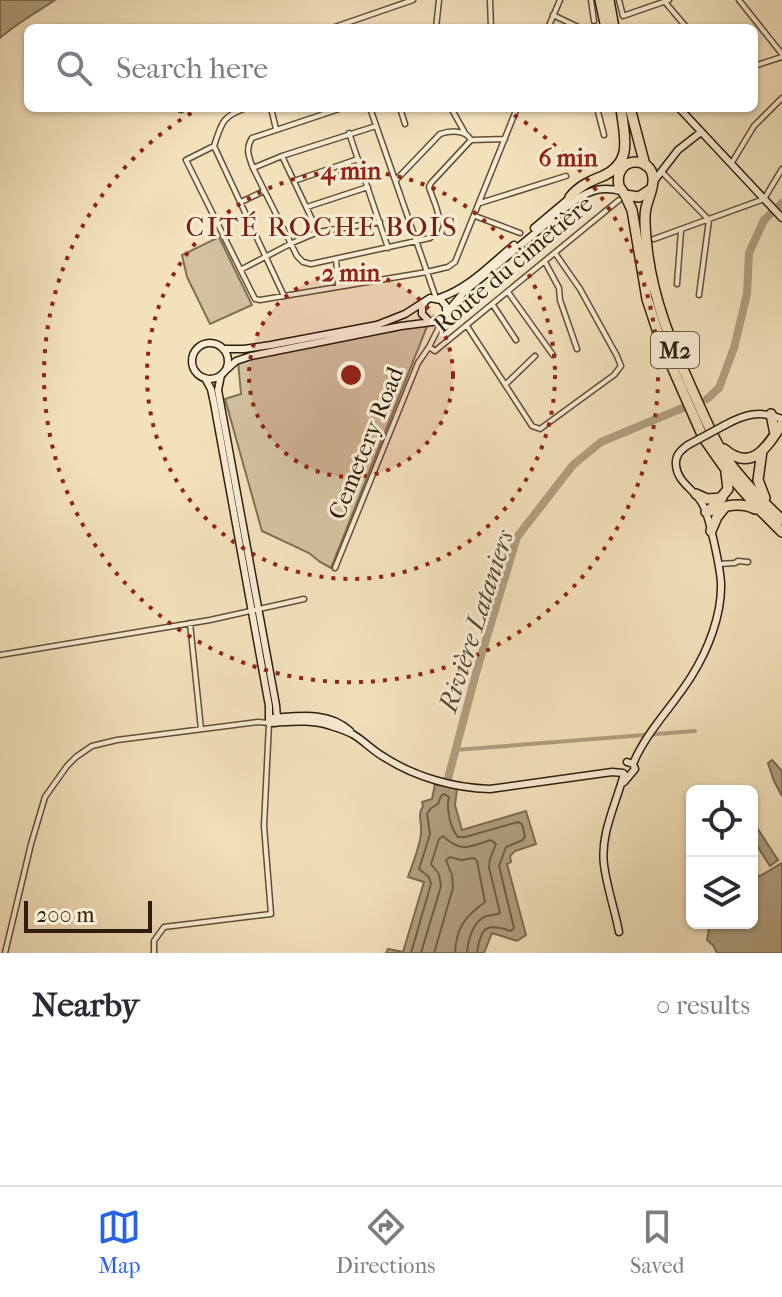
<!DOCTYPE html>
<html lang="en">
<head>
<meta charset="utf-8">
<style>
  :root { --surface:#fff; --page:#f7f7f7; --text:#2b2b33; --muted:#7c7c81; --line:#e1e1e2; --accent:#2563eb }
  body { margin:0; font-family:"IM FELL French Canon",serif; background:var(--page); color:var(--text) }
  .controls { position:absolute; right:24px; bottom:24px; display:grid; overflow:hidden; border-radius:12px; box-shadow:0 2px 6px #0004 }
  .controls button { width:72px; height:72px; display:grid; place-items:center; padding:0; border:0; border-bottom:2px solid var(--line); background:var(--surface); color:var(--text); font:40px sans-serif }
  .scale { position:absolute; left:24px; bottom:20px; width:128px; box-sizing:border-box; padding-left:8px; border:4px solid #2e1e0b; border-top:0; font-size:22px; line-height:28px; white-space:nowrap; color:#2e1e0b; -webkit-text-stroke:6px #f7ecd3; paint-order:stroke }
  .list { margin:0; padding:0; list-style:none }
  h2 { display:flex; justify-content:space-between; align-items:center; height:104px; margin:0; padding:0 32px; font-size:34px }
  h2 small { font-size:26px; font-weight:400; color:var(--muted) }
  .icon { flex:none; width:44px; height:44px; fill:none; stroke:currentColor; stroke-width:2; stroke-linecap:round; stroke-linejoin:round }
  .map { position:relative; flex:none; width:782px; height:953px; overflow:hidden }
  .search { position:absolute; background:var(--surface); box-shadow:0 2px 6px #0004; left:24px; right:24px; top:24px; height:88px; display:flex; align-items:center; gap:20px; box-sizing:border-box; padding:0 28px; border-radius:12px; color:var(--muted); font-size:30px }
  .sheet { height:232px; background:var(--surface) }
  nav { display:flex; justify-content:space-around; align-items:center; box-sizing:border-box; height:112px; border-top:2px solid var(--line); background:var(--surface); font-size:22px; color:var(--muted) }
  nav a { display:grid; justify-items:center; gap:4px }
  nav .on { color:var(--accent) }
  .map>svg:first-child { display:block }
</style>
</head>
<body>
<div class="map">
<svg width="782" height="953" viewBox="0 0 782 953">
  <rect width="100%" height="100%" fill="#f3e1bc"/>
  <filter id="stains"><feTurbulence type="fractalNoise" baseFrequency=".0025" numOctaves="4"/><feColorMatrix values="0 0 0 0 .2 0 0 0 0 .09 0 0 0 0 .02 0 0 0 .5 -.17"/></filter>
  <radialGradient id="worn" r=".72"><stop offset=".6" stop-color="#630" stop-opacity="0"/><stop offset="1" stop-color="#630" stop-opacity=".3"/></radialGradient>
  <path fill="#d2c09e" stroke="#806f54" stroke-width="2" d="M219 237 252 305 210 324 187 277 182 255Z
    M428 324 331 568 320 562 309 553 262 531 225 399 241 394 238 361 269 353Z"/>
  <path fill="#b09f80" stroke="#7c6b51" stroke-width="2" d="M0 0H55C36 13 17 23 0 38Z
    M772 760 782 771V796L774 781 768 763Z
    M435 784 457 789 455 805 462 830 526 811 536 844 515 851 510 856 511 862 507 864 526 935 517 941 492 933 484 953H386L388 949 403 952 424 882 408 877C412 865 421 844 421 832 422 821 417 816 423 806L422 802 432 799Z
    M752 820 778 860 770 866 752 838Z
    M782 863V953H717L713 945 707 940 709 929 707 926 709 923H752V897L756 891 753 888 752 876 755 877 756 875 760 876Z"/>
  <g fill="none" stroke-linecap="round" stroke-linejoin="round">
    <path stroke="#6f5e46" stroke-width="2" d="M411 953 431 884 429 877 419 869 430 834 427 814 431 808 438 804 441 796 444 794 449 797C446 808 450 828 458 837H465L518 822 522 824 525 836 523 840 506 847 499 866 514 928 511 931C486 923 481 926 477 953
      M421 953 441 886 439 874 431 864 439 839 443 836C461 853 469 847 491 840L496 844 490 859 489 867 500 913C496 915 492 915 487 916 473 920 468 940 467 953
      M434 953 453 888 452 875 446 860 450 857 461 860 474 858 477 861 485 902C466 916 456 927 455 953"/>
    <path stroke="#b09f80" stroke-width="4" d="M455 750 695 731"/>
    <path stroke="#b09f80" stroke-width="8" d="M707 399 719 388 734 348 747 294 749 253 764 220 782 203
      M446 786 476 673 517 537 573 465 601 442 685 407"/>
    <g stroke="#5f4f37" stroke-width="7">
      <path id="street" d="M490 0 491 28
        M591 0 594 21
        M619 0 623 16 669 0
        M739 0 782 54
        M665 2 687 28
        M553 15 580 28
        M332 28 413 0
        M436 28 439 0
        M548 28 560 0
        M754 66 782 57
        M181 108V110
        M246 108C221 117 222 123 214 146L186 160 255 299 260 300 427 272 448 267 455 262 517 108
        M271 108 276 129
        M342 108 252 138C245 149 249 157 253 168L297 256 303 262 311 264 430 238C448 224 434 204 429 187L431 183 471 140 505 139
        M370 108 436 298
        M400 108 405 124
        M451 108 465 133
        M597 108 604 135
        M349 133 388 248
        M214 146 284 296
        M282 156 318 232
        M731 164 754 126 782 98
        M253 168 282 156 376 126
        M661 171 709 220 699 295
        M396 180 440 134C449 131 466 129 471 140
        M294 181 358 159
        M241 202 264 191
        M480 203 566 176
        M307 207 368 187
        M475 216 520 233
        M654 239 764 199 782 169
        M336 259 338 287
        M545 262 559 288 560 300 577 349
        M242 269 292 243 318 232 380 222
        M677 284 681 231
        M508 292 553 355
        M493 305 516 340
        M467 326 532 426 540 429 614 375 621 366 617 356 580 289 555 253
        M429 347 435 351 619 200
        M506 384 535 356
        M719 564 735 563 738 561 748 562
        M335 568 418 363 429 347 442 321
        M190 623 201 729
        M0 655 210 620 304 599
        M5 953 31 844 45 797 67 766 76 757 92 746 117 740 258 722 269 723 264 826 271 914 164 927 154 941V953"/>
    </g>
    <g stroke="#2e1e0b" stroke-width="9">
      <path id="secondary" d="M679 108 782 218
        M654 181 678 150 701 132
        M534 228 572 196
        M439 298C468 289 491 264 514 245
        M425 302 422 306V314L430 322
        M192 361a18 18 0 1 1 36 0a18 18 0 1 1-36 0Z
        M223 349H244L271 345 377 325 405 314 430 298 441 300 446 306V311
        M225 371 236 361 251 356 401 326 440 321 463 293 574 201C590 190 602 186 621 191
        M221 375 218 390 276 705 277 718 275 723
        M205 378 211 389 214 403 269 706V723C290 722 310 719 331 726 338 728 347 731 354 735 364 741 373 751 384 757 415 777 454 788 490 789L612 772 623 773
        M725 425C745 414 760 410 782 419
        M273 718C299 716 329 711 350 731
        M633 764C646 732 673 706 691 677 708 650 722 615 721 583 720 567 710 519 703 505 696 490 677 483 676 465 675 455 681 450 688 445
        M624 782 635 769 633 764 627 762
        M619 932C615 910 607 888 604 865 600 834 616 804 624 774"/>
    </g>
    <g stroke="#2e1e0b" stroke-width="12">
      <path id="highway" d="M600 0 606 28
        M609 0 614 28
        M630 108 645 165
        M651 189 639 197 625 195 619 186C613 157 651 154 653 178 654 187 648 199 646 208 644 217 645 228 646 238 651 297 671 343 695 396 705 418 714 441 728 461 744 482 763 502 782 520
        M625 195 632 210 647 299 661 342 703 437 731 477 760 510 782 532
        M570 197C579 186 590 181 603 176 634 162 624 136 621 108
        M771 414 775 434
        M724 449C752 473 767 447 782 424
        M762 451 758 480 765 498
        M696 494 707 499 722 498
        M709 510 714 506 728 489 726 473
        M706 512C723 507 738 501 755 509
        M711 531 717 517 725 507"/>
    </g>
    <use href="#street" stroke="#f7ecd3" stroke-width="4"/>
    <use href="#secondary" stroke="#f7ecd3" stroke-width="6"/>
    <use href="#highway" stroke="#f3e1bc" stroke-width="9"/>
    <g stroke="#2e1e0b" stroke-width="9" stroke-linecap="butt">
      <path id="secondary-bridge" d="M688 445 725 425"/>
    </g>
    <use href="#secondary-bridge" stroke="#f7ecd3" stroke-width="6"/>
  </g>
  <circle cx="351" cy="375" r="102" fill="#8f2418" fill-opacity=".12"/>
  <g fill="none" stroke="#8f2418" stroke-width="4" stroke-dasharray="4 8">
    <circle cx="351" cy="375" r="102"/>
    <circle cx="351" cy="375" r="204"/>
    <path d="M504 109A307 307 0 1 1 198 109"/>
  </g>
  <g text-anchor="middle" stroke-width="6" stroke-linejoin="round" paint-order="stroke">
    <rect fill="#f7ecd3" stroke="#6a5c47" stroke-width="2" x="651" y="332" width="48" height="36" rx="6"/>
    <g font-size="22" font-weight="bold" fill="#2e1e0b">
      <text x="675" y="358">M2</text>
    </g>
    <g font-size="24" fill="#2e1e0b" stroke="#f7ecd3">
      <text transform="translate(513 264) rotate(-40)" y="8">Route du cimetière</text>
      <text transform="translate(366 443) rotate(-68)" y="8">Cemetery Road</text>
    </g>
    <g font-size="26" font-style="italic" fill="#5c4b34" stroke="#f7ecd3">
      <text transform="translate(476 621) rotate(-72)" y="9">Rivière Lataniers</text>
    </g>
    <g font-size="28" letter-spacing="2" fill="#7a1f14" stroke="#f7ecd3">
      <text x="322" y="236">CITÉ ROCHE BOIS</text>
    </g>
  </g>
  <circle cx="351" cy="375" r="12" fill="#8f2418" stroke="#f7ecd3" stroke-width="4"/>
  <g font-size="24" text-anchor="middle" font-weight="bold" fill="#8f2418" stroke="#f7ecd3" stroke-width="6" stroke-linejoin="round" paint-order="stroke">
    <text x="568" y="166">6 min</text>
    <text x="351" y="179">4 min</text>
    <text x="351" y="281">2 min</text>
  </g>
  <rect width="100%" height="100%" filter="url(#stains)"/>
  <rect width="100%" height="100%" fill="url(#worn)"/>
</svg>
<div class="controls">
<button><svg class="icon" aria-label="locate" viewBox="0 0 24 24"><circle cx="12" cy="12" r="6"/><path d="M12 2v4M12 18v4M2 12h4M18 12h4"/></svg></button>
<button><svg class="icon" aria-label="layers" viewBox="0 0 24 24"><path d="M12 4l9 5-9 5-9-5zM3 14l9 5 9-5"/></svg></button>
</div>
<div class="scale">200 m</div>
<div class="search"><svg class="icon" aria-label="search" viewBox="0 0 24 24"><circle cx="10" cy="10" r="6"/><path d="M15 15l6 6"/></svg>Search here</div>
</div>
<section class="sheet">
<h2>Nearby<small>0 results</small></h2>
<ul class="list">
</ul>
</section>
<nav>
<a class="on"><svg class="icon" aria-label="map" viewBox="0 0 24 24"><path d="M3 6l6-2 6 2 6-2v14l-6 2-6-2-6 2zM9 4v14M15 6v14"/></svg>Map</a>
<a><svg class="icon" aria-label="directions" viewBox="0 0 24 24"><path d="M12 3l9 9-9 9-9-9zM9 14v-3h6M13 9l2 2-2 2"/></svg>Directions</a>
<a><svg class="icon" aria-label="saved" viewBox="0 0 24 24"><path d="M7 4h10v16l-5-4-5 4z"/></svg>Saved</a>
</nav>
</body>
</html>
